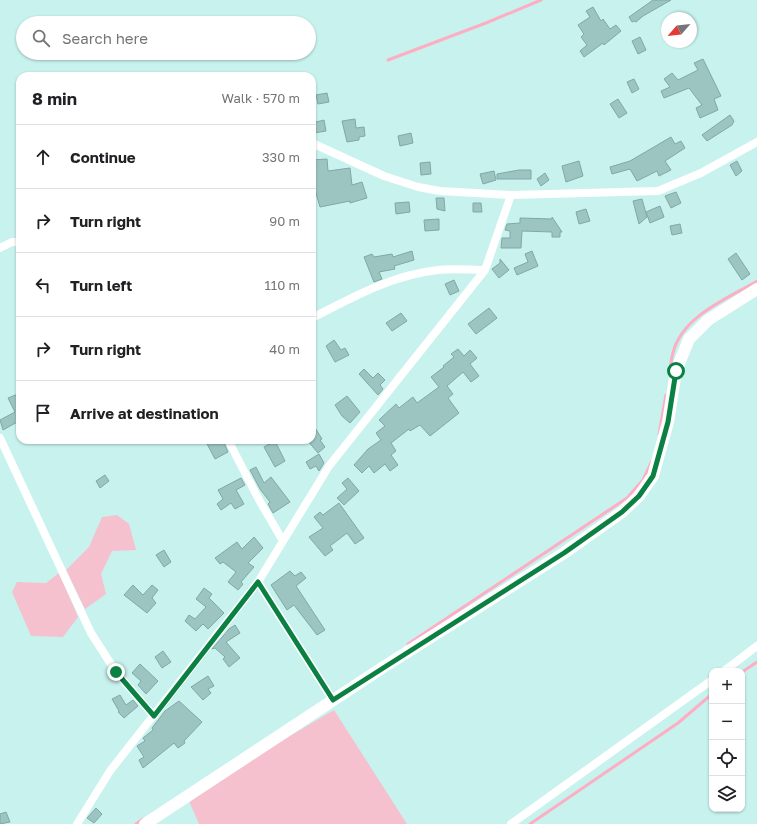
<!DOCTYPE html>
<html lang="en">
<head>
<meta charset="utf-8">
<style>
  :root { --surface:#fff; --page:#f2f2f2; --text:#202124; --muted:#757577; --line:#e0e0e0 }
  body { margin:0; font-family:"Golos Text",sans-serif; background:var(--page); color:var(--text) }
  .controls { position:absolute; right:12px; bottom:12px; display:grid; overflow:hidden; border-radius:8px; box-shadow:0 1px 3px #0004 }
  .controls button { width:36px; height:36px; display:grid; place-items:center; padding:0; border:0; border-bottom:1px solid var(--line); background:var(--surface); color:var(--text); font:20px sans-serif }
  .compass { position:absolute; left:661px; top:12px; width:36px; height:36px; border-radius:50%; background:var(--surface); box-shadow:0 1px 3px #0004; rotate:242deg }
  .stop { position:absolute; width:12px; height:12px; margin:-9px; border:3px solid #0b8043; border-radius:50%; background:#fff }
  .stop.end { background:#0b8043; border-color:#fff; box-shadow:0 1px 4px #0008 }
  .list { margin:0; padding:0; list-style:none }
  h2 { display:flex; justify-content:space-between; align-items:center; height:52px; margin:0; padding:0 16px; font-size:17px }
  h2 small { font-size:13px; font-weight:400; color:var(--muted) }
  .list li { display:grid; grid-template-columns:26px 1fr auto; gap:12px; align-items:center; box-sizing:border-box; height:64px; padding:0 16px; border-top:1px solid var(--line) }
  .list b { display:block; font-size:15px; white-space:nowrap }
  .list em { font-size:13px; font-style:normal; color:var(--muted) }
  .icon { flex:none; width:22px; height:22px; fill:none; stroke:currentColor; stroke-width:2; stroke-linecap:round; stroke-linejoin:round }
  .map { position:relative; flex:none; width:757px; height:824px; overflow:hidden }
  .search { position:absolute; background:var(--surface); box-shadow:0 1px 3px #0004; left:16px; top:16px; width:300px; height:44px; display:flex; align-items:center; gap:10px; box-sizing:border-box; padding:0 14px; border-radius:22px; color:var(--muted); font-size:15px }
  .panel { position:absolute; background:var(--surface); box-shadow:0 1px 3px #0004; left:16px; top:72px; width:300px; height:372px; border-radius:12px }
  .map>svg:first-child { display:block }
</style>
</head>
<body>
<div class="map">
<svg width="757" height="824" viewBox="0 0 757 824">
  <rect width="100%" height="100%" fill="#c8f2ee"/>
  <path fill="#f5c1ce" d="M117 515 129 524 136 550 112 551 101 574 106 594 85 609 66 570 89 547 102 517Z
    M59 573 78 617 63 637 31 636 12 592 17 582 46 583Z
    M334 710 407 824H199L189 801 278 743Z"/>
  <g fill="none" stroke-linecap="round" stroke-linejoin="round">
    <path stroke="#fdaec3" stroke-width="3" d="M388 60 486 23 541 0
      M670 371C671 365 671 359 673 353 682 316 727 299 757 281
      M659 434 666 395
      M408 644 627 498 643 480 652 461
      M742 672 757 662
      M136 824 143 819
      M530 824 678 723 712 694"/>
  </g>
  <path fill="#9cc5c1" stroke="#80a8a4" d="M653 0H671L643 16 636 22 634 21 632 22 629 17Z
    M593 7 601 21 603 19 610 29 616 25 621 31 604 45 603 43 584 57 580 51 587 45 581 37 584 34 578 25 590 17 586 11Z
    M640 37 646 50 638 54 632 41Z
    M703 59 721 96 714 99 718 110 700 118 696 108 702 105 689 88 664 98 661 91 670 87 664 79 672 73 678 80 698 70 694 63Z
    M634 79 639 89 632 93 627 82Z
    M327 93 329 102 318 104 316 95Z
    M618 99 627 113 619 118 610 104Z
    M730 115 734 121 732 125 707 141 702 135Z
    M355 119 356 128 364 127 365 136 359 137V140L347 142 342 121Z
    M324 120 326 131 314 133 312 123Z
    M411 133 413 143 400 146 398 136Z
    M671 137 675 144 681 141 685 148 665 161 671 170 659 176 657 171 637 181 630 169 612 174 610 167 630 161Z
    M327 159 328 171 350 168 352 185 362 182 367 198 350 203V201L320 207 312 179V160Z
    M579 161 583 176 566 182 562 166Z
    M737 161 742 171 736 176 730 165Z
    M430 162 431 174 421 175 420 163Z
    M519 170H531V179H497V174Z
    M494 171 496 180 483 184 480 174Z
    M545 173 549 180 541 186 537 179Z
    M676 192 681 203 671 208 665 196Z
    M436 198H444L445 211 437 209Z
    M642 199 647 217 639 224 633 201Z
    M409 202 410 212 396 214 395 203Z
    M473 203H481L482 212H473Z
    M660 206 664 217 650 223 646 212Z
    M586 209 590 221 579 224 576 212Z
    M552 217 562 232H560V237H552V232L522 231 521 248H501L502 238H510V231L505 230 507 224 520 223V218L552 219Z
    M439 219V230L425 231 424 220Z
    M680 224 682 233 672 235 670 226Z
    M412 251 414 260 394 266 395 269 379 272 382 279 374 282 364 257 372 254 374 257 392 254 393 257Z
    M532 251 538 266 517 275 514 268 528 262 525 254Z
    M736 253 750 274 742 280 728 259Z
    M500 259 509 270 499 278 492 269 500 263Z
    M454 280 459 291 450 295 445 284Z
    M489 308 497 318 476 334 468 324Z
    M401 313 407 321 392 331 386 323Z
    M334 340 341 350 345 348 349 355 335 362 326 346Z
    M458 349 464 356 470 350 477 358 470 364 479 376 471 382 463 372 447 386 453 394 448 398 459 413 430 436 420 425 410 431 409 429 391 443 396 451 391 455 398 465 390 471 385 464 374 473 369 466 362 473 354 465 368 449 381 440 376 433 385 426 379 420 396 404 399 408 413 397 417 403 439 387 431 377 444 367 443 366 454 357 451 354Z
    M364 369 373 378 378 373 385 380 380 385 383 389 378 395 359 374Z
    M18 394 20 399V424L19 421 3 430 0 420 15 412 8 398Z
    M347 396 360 412 350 423 342 416 335 405Z
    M312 423 322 439 320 440 325 447 318 453 307 440H312Z
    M205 440H223L228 452 215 459Z
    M275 441 285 461 275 467 264 447Z
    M319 454 324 463 319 471 316 466 310 469 306 462Z
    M256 467 264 483 271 477 290 502 273 513 268 504 270 502 260 489 250 470Z
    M105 475 109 481 100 488 96 481Z
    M241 478 245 485 236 490 244 504 235 509 231 503 221 510 217 504 223 499 218 490Z
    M348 478 359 491 344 505 337 498 347 489 342 483Z
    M339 503 364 538 355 544 347 533 330 546 333 550 325 556 309 537 323 528 314 517 320 512 323 515Z
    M254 537 263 548 248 563 254 567 241 582 243 584 238 590 228 582 236 572 223 562 220 564 215 558 237 542 242 549Z
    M164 550 171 562 164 567 156 555Z
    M290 571 295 576 301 572 306 578 296 586 325 630 317 635 294 605 287 610 271 585Z
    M133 585 143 595 152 585 158 590 152 598 156 603 147 613 124 595Z
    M204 588 212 594 209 598 224 613 208 629 203 624 196 631 185 621 189 615 195 619 206 607 196 599Z
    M235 625 240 633 226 642 240 658 229 667 223 659 225 657 215 648 212 649 229 629Z
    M163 651 171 662 162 668 155 657Z
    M140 664 158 681 146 694 138 685 141 681 132 673Z
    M208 676 214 686 208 689 211 693 203 700 191 687Z
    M120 695 126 705 133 700 138 706 124 718 118 712 119 711 112 699Z
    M179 701 202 722 184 741 185 743 178 748 174 743 143 768 139 760 144 757 137 746 145 741 143 738 153 730 152 728 165 711Z
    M96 808 102 814 94 823 87 818Z
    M6 812 10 822 0 824V814Z"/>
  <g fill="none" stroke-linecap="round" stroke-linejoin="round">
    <path stroke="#fff" stroke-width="8" d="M312 143 384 176 418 187 440 191 511 195
      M0 248 12 242H20
      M312 318C353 297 392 275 438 270 453 268 470 270 485 270
      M0 438 91 633 116 672 154 716
      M228 440 258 498 283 541
      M258 582 333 700
      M724 671 757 646
      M77 824 110 771 258 582 329 466 485 270 511 195 658 191 701 173 757 142
      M511 824 712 680"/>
    <path stroke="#fff" stroke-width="12" d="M145 824 382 668 564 553 622 512 639 496 653 476 668 422 676 371 689 339 708 320 757 289"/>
  </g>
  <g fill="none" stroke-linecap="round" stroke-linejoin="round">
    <path stroke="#0b8043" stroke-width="5" d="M116 672 154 716 258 582 333 700 564 553 622 512 639 496 653 476 668 422 676 371"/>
  </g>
</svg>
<div class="controls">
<button>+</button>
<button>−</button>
<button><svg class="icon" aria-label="locate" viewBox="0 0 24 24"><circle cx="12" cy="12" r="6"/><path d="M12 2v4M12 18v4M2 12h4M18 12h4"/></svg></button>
<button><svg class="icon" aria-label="layers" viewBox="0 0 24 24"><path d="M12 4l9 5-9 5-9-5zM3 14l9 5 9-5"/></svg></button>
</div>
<svg class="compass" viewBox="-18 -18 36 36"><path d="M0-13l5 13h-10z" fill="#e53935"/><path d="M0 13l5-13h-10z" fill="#757577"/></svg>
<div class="stop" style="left:676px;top:371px"></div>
<div class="stop end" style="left:116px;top:672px"></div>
<div class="search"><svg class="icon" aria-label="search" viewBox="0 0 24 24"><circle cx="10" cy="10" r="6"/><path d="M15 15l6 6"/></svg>Search here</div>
<section class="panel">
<h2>8 min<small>Walk · 570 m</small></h2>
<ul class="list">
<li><svg class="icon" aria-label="ahead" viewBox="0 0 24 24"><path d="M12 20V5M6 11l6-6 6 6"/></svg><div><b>Continue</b></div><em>330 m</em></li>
<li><svg class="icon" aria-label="right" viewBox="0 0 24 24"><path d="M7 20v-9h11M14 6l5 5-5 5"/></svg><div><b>Turn right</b></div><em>90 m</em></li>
<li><svg class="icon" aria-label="left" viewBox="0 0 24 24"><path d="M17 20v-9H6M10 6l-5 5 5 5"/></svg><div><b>Turn left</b></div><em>110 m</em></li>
<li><svg class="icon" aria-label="right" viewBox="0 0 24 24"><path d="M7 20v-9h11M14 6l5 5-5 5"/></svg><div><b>Turn right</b></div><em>40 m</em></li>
<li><svg class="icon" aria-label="arrive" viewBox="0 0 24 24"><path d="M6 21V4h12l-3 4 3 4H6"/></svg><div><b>Arrive at destination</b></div></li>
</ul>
</section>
</div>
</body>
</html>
